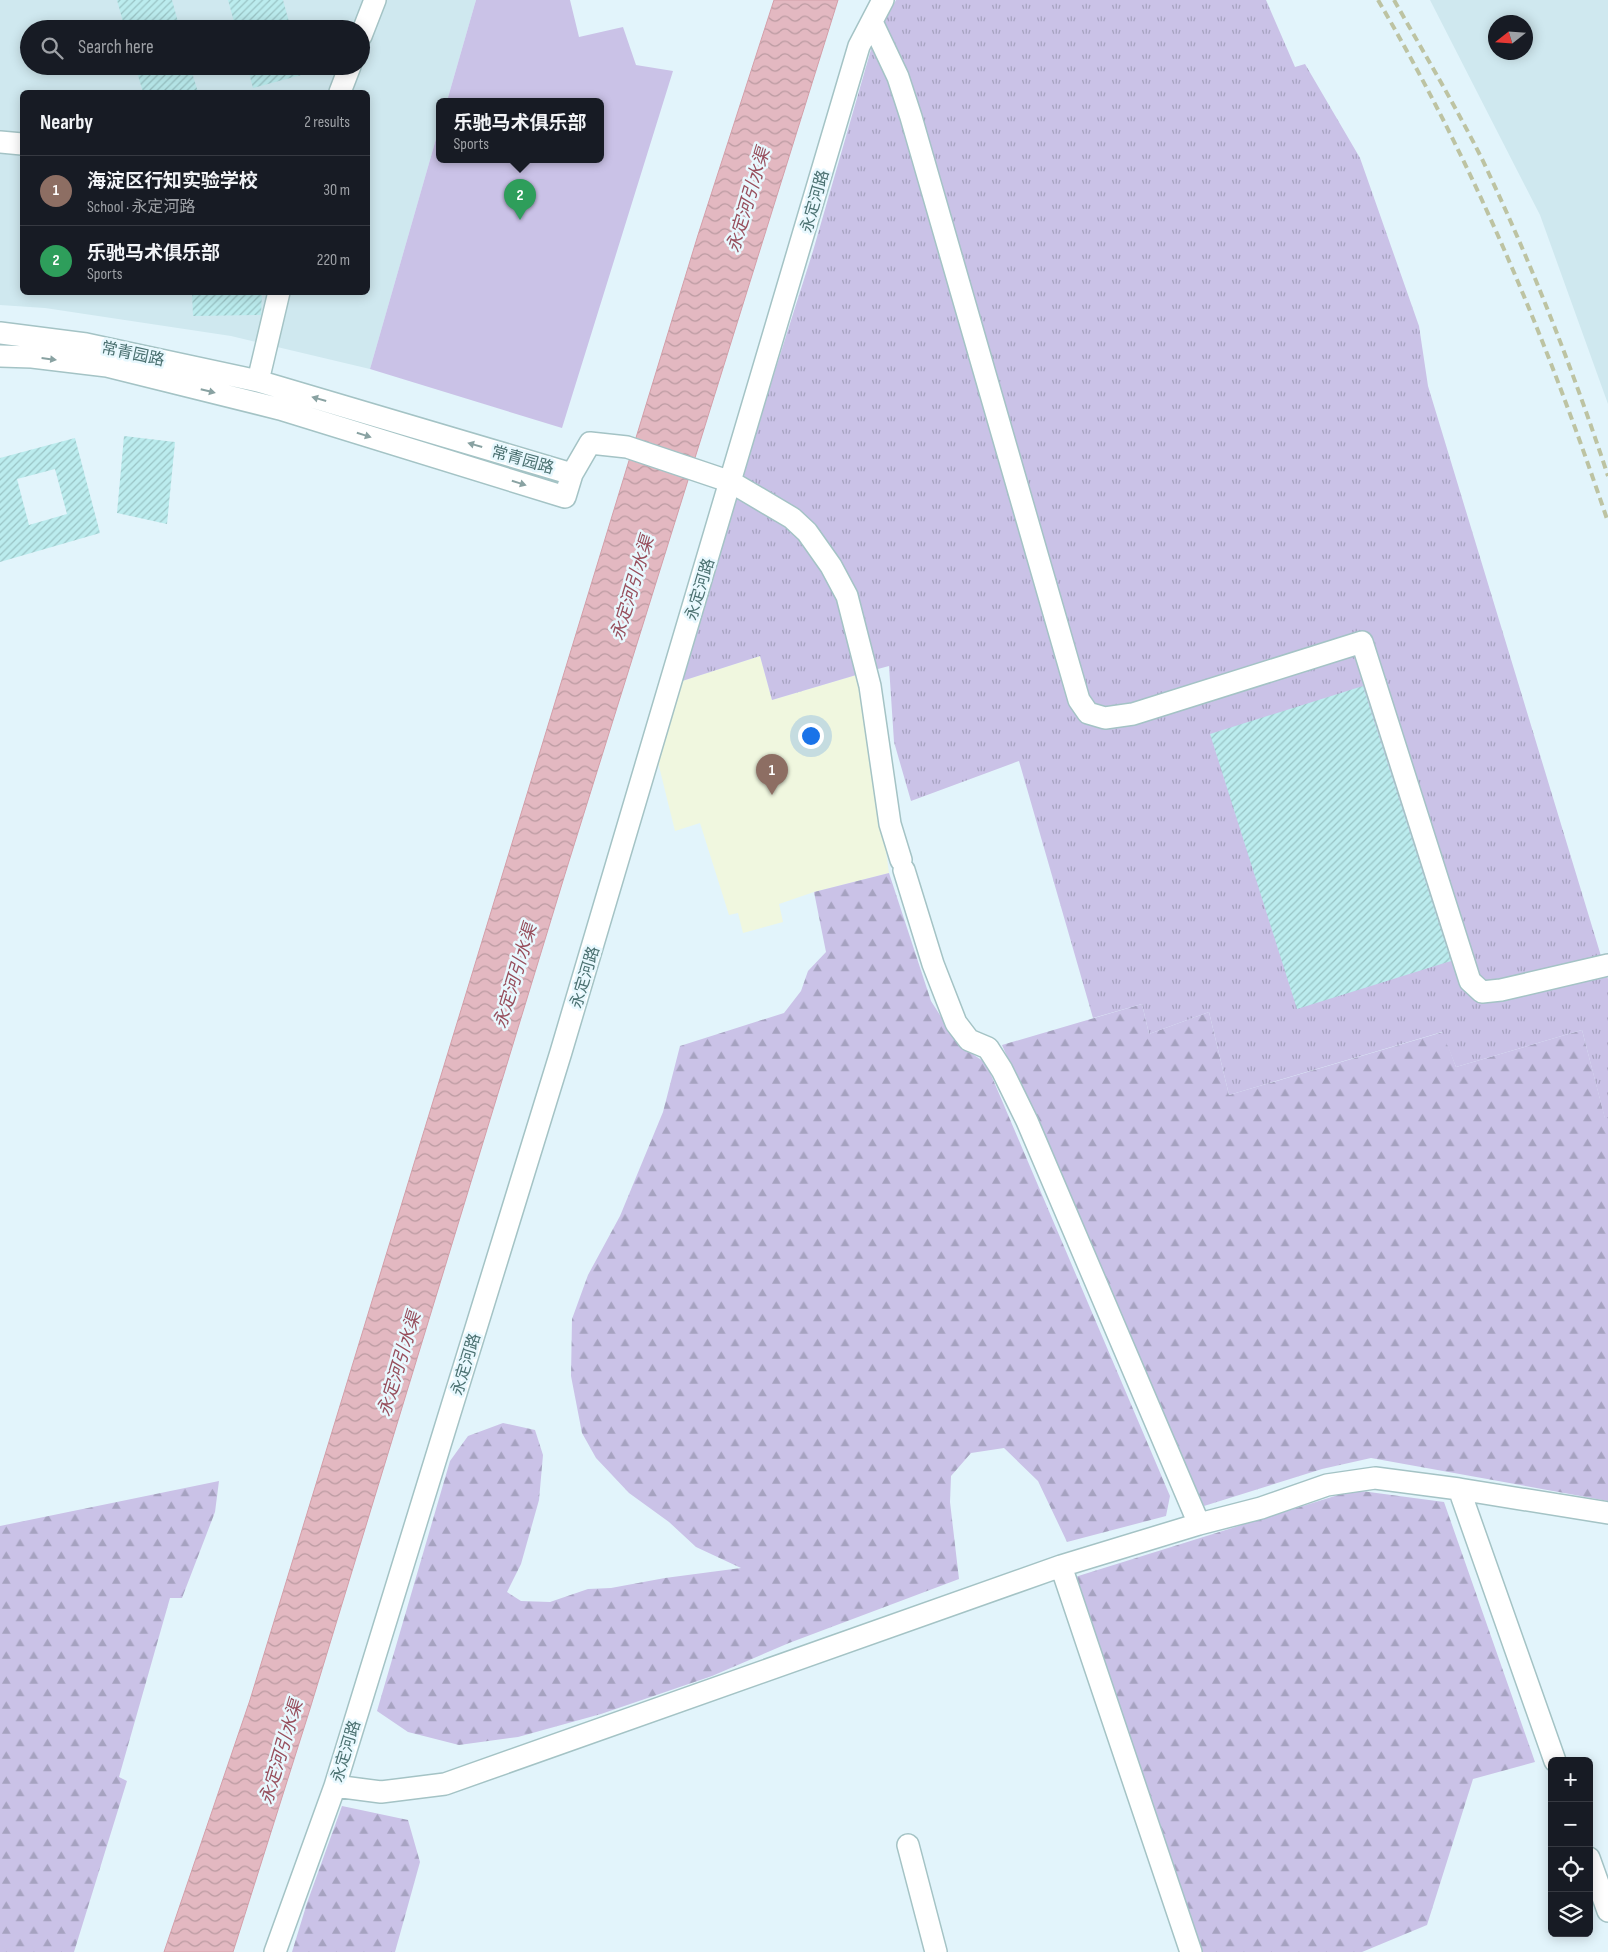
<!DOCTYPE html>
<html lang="en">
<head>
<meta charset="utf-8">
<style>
  :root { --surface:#171b24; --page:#242831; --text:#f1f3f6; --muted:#9ea1a6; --line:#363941; --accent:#8c9099 }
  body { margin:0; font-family:"Sofia Sans Condensed","Noto Sans SC",sans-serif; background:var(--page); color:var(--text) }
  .controls { position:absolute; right:15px; bottom:15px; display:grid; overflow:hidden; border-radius:8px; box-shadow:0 2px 12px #0003 }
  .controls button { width:45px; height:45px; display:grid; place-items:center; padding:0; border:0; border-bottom:1px solid var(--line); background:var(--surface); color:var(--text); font:25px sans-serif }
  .compass { position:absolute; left:1488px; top:15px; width:45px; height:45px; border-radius:50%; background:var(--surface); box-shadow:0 2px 12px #0003; rotate:253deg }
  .you { position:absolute; left:810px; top:735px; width:18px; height:18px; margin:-12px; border:4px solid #fff; border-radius:50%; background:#1a73e8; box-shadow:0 0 0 8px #1a73e833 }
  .badge { display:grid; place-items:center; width:32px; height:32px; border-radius:50%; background:var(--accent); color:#fff; font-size:16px; font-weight:700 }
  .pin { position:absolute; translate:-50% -41px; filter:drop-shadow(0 1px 2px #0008) }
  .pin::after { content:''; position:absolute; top:26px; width:18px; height:15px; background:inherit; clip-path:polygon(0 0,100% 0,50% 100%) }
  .popup { position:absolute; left:436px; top:98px; width:168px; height:65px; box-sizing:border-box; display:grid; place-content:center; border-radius:8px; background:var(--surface); filter:drop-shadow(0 1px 4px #0005); font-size:16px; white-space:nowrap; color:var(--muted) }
  .popup b { font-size:19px; color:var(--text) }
  .popup::after { content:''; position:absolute; left:50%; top:100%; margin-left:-10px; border:10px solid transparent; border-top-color:var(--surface) }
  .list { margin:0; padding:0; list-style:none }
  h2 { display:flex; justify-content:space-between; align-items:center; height:65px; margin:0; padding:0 20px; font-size:21px }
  h2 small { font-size:16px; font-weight:400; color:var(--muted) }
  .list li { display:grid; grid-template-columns:32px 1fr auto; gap:15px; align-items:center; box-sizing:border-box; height:70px; padding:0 20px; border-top:1px solid var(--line) }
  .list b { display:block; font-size:19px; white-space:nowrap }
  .list p { margin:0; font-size:16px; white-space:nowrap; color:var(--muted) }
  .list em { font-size:16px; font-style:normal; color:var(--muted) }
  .icon { flex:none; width:28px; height:28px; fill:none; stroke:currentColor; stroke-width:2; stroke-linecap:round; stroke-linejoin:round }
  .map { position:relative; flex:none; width:1608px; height:1952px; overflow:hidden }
  .search { position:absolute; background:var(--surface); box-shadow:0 2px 12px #0003; left:20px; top:20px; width:350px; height:55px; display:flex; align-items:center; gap:12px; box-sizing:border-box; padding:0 18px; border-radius:28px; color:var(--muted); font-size:19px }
  .panel { position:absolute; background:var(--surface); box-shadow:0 2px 12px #0003; left:20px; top:90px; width:350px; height:205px; border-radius:8px }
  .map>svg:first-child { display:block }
</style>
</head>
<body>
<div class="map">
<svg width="1608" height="1952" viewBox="0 0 1608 1952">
  <defs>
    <pattern id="forest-firs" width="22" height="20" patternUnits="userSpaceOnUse" patternTransform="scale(1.25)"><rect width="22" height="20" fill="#cac2e7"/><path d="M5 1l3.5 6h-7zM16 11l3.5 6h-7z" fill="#a6a2c0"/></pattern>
    <pattern id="park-tufts" width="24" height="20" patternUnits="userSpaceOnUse" patternTransform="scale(1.25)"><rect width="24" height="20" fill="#cac2e7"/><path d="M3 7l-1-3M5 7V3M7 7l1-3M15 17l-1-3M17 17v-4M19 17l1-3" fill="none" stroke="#a6a2c0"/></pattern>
    <pattern id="water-waves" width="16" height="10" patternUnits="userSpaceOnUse" patternTransform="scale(1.25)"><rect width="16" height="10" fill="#e3b8c1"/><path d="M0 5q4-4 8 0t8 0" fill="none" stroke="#ba9aa1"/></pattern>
    <pattern id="building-hatch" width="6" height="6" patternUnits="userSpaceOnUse" patternTransform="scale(1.25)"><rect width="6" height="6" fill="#bbecee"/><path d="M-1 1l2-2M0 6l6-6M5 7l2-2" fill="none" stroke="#9ac4c5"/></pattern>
  </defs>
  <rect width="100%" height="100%" fill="#e2f4fb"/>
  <path fill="#cfe8ef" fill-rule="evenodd" d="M0 0H476L447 101H440V125L370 369 231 336 45 308 0 305ZM29 29H361V66H29ZM22 92H368V292H22Z
    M1430 0H1608V404L1540 215ZM1496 22H1526V52H1496Z"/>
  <path fill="#f0f7df" d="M760 656 772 700 863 673 868 722 889 873 814 892 779 904 783 922 743 933 738 913 729 915 700 823 675 831 655 750 676 683Z"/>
  <path fill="url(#forest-firs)" d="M889 873 931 1001 959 1045 986 1063 1170 1496 1166 1516 1067 1542 1038 1481 1004 1448 971 1453 951 1476 950 1502 959 1579 789 1643 712 1676 601 1714 518 1737 459 1745 408 1732 377 1711 450 1461 468 1436 503 1423 535 1430 543 1455 539 1500 521 1564 507 1592 521 1601 550 1602 588 1589 611 1588 665 1578 741 1568 696 1547 669 1522 629 1493 596 1458 582 1433 571 1376 572 1319 588 1275 620 1216 663 1112 680 1046 784 1013 801 991 808 971 826 952 814 892Z
    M1142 1004 1149 1034 1209 1012 1229 1095 1443 1032 1456 1067 1582 1030 1605 1118H1608V1501L1371 1458 1322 1469 1204 1506 1002 1045Z
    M219 1481 215 1512 182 1598H170L119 1777 127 1781 74 1952H0V1526Z
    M1354 1490 1444 1502 1535 1762 1473 1779 1427 1925 1362 1952H1202L1075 1577Z
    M342 1806 408 1820 420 1862 395 1952H292L307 1903Z"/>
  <path fill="url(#park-tufts)" d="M896 0H1266L1295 67 1305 64 1360 158 1419 326 1428 386 1608 979V1118L1605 1119 1582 1030 1456 1067 1442 1032 1229 1095 1209 1012 1149 1034 1142 1004 1093 1018 1019 761 911 801 894 742 889 666 863 673 772 700 760 656 676 683 813 251 872 46Z"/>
  <path fill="#cac2e7" d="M476 0H570L579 37 623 27 636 65 673 71 562 428 370 369 440 125V159H600V101H447Z"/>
  <path fill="url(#water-waves)" stroke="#d49fa9" d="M774 0H838L565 874 309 1712 233 1952H164L250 1700 698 235Z"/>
  <path fill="url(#building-hatch)" fill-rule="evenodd" d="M117 0H172L180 29H125Z
    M228 0H283L291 29H236Z
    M135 66H190L198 92H143Z
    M247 66H316V71L253 88Z
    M192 292H262L261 315 193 316Z
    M124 436 175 442 167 524 117 513Z
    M75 438 100 533 0 562V458ZM55 469 67 514 29 525 17 479Z
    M1363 686 1451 961 1297 1009 1210 734Z"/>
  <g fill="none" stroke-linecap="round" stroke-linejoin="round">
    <g stroke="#a4c3c5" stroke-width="24">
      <path id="minor" d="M872 22 898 77 911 117 1079 700 1088 713 1105 718 1133 714 1362 642 1470 981 1482 992 1501 990 1608 965
        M361 36 375 0
        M340 92 350 66
        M0 142 22 144
        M0 333 86 344 258 381 572 474
        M0 356 32 357 107 366 280 409 565 497 572 474 590 443 627 447 731 482 792 518 807 532 831 566 847 596 870 686 890 824 901 860
        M258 381 279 292
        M904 870 933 964 956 1023 969 1040 988 1048 1002 1070 1027 1121 1199 1524
        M1459 1489 1555 1761
        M1061 1566 1191 1952
        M335 1786 381 1792 445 1784 1061 1566 1199 1524 1261 1508 1327 1485 1375 1478 1459 1489 1608 1513
        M908 1845 936 1952
        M1589 1858 1608 1911
        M275 1952 335 1786 561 1052 859 46 883 0"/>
    </g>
    <use href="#minor" stroke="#fff" stroke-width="21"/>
    <path stroke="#bdc3a2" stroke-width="4" stroke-dasharray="8 5" stroke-linecap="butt" d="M1378 0C1476 168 1546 338 1608 522
      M1394 0C1424 53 1455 105 1482 159 1531 262 1572 367 1608 476"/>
  </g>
  <defs><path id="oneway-solid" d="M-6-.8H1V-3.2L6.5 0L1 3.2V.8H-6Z" transform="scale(1.25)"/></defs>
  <g fill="#89a2a2">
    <use href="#oneway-solid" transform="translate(49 359) rotate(7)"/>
    <use href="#oneway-solid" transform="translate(208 391) rotate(14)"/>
    <use href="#oneway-solid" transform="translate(319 399) rotate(-164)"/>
    <use href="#oneway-solid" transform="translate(364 435) rotate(17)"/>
    <use href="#oneway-solid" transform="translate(475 445) rotate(-164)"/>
    <use href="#oneway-solid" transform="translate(519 483) rotate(17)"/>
  </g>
  <g text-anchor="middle" stroke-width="5" stroke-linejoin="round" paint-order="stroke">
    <g font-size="16" fill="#4a7070" stroke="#e8f8fe">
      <text transform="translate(814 201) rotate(-74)" y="6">永定河路</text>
      <text transform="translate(133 353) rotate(12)" y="6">常青园路</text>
      <text transform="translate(523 459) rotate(16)" y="6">常青园路</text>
      <text transform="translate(699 589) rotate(-73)" y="6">永定河路</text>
      <text transform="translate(584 977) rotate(-73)" y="6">永定河路</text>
      <text transform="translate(465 1364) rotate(-73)" y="6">永定河路</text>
      <text transform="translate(345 1751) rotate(-73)" y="6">永定河路</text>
    </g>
    <g font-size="18" font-style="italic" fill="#974e5c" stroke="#e8f8fe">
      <text transform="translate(748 200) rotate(-73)" y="6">永定河引水渠</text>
      <text transform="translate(632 588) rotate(-73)" y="6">永定河引水渠</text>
      <text transform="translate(515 976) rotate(-73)" y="6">永定河引水渠</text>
      <text transform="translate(399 1364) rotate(-73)" y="6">永定河引水渠</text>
      <text transform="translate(281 1752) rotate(-73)" y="6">永定河引水渠</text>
    </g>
  </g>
</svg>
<div class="controls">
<button>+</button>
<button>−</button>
<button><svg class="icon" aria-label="locate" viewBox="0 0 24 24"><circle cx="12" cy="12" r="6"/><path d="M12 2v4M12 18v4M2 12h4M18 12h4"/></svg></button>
<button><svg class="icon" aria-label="layers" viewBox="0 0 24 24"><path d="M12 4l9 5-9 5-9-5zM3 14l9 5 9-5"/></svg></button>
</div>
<svg class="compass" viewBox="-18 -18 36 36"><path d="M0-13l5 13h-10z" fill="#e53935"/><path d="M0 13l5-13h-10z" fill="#9ea1a6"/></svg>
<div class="you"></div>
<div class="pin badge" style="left:772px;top:795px;background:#8d6e63">1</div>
<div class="pin badge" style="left:520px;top:220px;background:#2e9e5b">2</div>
<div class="popup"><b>乐驰马术俱乐部</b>Sports</div>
<div class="search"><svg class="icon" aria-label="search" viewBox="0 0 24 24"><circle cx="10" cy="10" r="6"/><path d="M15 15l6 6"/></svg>Search here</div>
<section class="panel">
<h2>Nearby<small>2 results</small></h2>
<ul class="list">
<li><span class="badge" style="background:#8d6e63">1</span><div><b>海淀区行知实验学校</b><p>School · 永定河路</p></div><em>30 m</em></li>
<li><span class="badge" style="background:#2e9e5b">2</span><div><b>乐驰马术俱乐部</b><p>Sports</p></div><em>220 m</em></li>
</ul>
</section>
</div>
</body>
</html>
